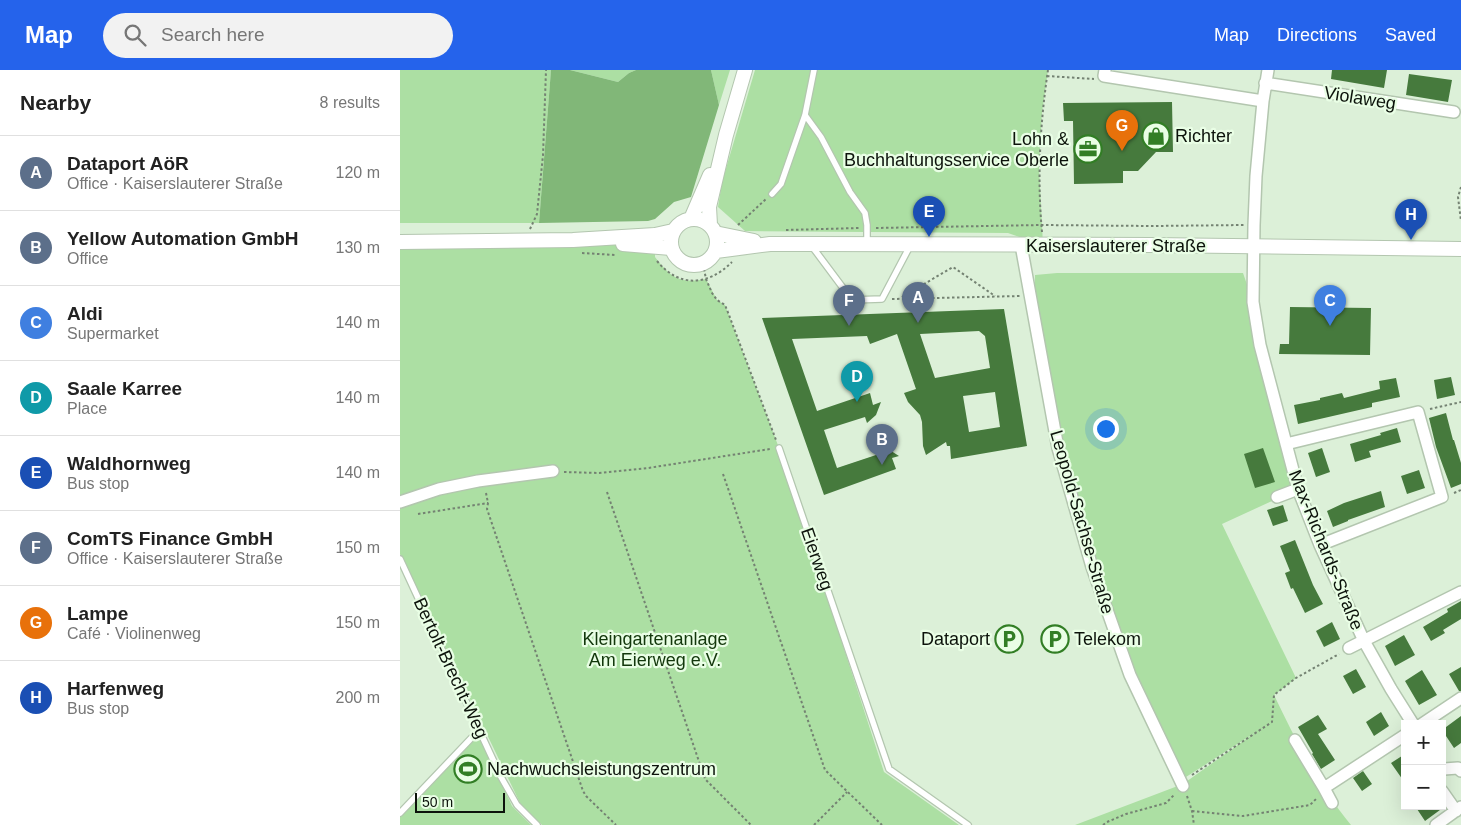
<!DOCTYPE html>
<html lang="en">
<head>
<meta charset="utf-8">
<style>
  :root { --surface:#fff; --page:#f2f2f2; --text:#222; --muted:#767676; --line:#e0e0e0; --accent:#2563eb }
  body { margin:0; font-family:Arial,sans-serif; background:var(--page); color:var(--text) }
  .controls { position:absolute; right:15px; bottom:15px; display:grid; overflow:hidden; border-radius:0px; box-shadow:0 5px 20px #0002 }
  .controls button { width:45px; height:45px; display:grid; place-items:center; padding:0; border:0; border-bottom:1px solid var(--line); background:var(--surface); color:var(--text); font:25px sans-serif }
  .scale { position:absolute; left:15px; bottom:12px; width:90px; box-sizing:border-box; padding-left:5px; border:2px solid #0c130b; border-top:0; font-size:14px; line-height:18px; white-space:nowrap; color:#0c130b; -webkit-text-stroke:4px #e9fee5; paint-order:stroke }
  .you { position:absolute; left:705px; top:358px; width:18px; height:18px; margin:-12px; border:4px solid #fff; border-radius:50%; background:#1a73e8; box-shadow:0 0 0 8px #1a73e833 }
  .badge { display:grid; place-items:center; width:32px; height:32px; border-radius:50%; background:var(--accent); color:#fff; font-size:16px; font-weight:700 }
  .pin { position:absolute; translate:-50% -41px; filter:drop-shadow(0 1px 2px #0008) }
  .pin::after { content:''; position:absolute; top:26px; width:18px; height:15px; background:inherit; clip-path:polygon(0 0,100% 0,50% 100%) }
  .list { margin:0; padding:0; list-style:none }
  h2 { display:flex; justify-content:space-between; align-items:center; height:65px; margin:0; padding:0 20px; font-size:21px }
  h2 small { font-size:16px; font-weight:400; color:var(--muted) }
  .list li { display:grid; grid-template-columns:32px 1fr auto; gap:15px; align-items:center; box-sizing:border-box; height:75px; padding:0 20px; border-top:1px solid var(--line) }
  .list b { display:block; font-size:19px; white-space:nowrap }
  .list p { margin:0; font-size:16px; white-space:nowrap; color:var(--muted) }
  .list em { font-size:16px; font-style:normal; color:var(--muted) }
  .icon { flex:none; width:28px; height:28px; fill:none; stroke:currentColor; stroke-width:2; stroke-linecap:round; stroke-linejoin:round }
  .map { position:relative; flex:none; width:1061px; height:755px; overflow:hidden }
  header { display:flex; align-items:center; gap:30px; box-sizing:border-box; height:70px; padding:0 25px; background:var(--accent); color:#fff }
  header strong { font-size:24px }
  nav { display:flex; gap:28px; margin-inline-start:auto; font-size:18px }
  .search { width:350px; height:45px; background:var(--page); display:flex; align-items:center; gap:12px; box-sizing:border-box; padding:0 18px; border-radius:28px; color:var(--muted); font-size:19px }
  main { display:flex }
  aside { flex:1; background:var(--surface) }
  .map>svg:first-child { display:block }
</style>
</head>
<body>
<header>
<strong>Map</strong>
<div class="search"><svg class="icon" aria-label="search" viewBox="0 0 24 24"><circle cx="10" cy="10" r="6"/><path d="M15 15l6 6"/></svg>Search here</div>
<nav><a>Map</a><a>Directions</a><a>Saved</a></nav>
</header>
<main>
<aside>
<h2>Nearby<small>8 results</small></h2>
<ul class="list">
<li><span class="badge" style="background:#5c6f8a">A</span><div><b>Dataport AöR</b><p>Office · Kaiserslauterer Straße</p></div><em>120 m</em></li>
<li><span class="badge" style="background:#5c6f8a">B</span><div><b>Yellow Automation GmbH</b><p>Office</p></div><em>130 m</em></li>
<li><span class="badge" style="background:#3f7fe0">C</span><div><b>Aldi</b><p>Supermarket</p></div><em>140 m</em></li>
<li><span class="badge" style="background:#0f9aa8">D</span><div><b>Saale Karree</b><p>Place</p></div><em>140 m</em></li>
<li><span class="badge" style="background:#1a4fb4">E</span><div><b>Waldhornweg</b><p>Bus stop</p></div><em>140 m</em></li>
<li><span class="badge" style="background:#5c6f8a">F</span><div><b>ComTS Finance GmbH</b><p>Office · Kaiserslauterer Straße</p></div><em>150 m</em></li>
<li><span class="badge" style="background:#e8710a">G</span><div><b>Lampe</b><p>Café · Violinenweg</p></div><em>150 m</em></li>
<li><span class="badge" style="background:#1a4fb4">H</span><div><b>Harfenweg</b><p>Bus stop</p></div><em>200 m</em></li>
</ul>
</aside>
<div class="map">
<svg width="1061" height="755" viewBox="0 0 1061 755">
  <rect width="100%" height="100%" fill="#dcf0d8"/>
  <path fill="#acdfa3" d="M0 0H151L139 153H0Z
    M170 0H236L229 3 218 12Z
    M311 0H330L319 35Z
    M355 0H648L642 43 639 97 643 175 608 163 345 161 318 137 322 112Z
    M173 170 255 176V187C271 208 280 214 306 209L317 230 325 235 379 378 484 702 559 755H142L120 733 0 484V172Z
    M657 203H843L853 232 898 419 822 454 896 608 874 625C896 671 919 716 951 755H675L783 714 856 662 786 707 730 605 658 378 635 225V205Z
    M77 662 112 736 131 755H0V744Z"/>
  <path fill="#81b778" d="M151 0H170L218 12 229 3 236 0H311L319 35 291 127 274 132 255 149 248 151 139 153Z"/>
  <path fill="#467a3d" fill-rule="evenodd" d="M932 0H987L984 18 931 9Z
    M1009 4 1052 10 1048 32 1006 25Z
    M772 32 773 82H756L738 101H723V113L674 114 673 51H664L663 33Z
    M890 237 971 238 970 285 879 284 880 274H889Z
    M604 239 627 376 551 389 550 376H547L546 372 526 385 523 376 522 352 520 345 508 332 504 323 516 319 497 264 470 274 467 266 392 269 417 341 470 323 473 335 481 332 476 345 467 353 465 347 424 360 437 398 479 384 477 379H488L499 386 492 388 496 399 424 425 362 248ZM579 261 585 266 590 298 535 308 520 264ZM595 322 600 357 569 362 563 326Z
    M1051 307 1055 325 1037 329 1034 310Z
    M996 308 1000 327 972 333V337L898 354 894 335 920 330V328L942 323 944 328 980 319 979 311Z
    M1046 343 1053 370H1054L1061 393V414L1051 418 1036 377 1029 348Z
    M997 358 1001 372 969 381 971 387 955 392 950 374 981 365 980 363Z
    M863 378 875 412 855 418 844 384Z
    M922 378 930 402 916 407 908 383Z
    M1019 400 1025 418 1007 424 1001 406Z
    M981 421 985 437 948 450V451L933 457 927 441 944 433Z
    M883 435 888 451 873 456 867 440Z
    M895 470 913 515 923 534 905 543 893 518 891 519 885 503 890 501 880 476Z
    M1061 531V549L1043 560 1045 563 1031 571 1023 557 1048 542 1047 539Z
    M932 552 940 569 924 577 916 561Z
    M1004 565 1015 585 995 596 985 576Z
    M1061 597V621H1059L1049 604Z
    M956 599 966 617 953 624 943 606Z
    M1022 600 1037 625 1019 635 1005 611Z
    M981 642 989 656 974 666 966 652Z
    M918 645 927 659 918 664 935 690 921 699 912 684 913 683 898 657Z
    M1061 646V673L1054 678 1042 660Z
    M1005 684V713L991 693Z
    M963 701 972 714 962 721 953 708Z
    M1015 736H1044V737L1025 751Z"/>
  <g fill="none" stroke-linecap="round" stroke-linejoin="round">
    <g stroke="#b3c6af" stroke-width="8">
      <path id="service" d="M405 45 421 67 450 122 465 143 467 155V173
        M372 124 381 114 405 45 414 0
        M411 175 452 230 482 229 510 176
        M379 378 489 699 568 755
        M0 489 101 707 117 735 137 755
        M0 743 79 660"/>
    </g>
    <g stroke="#b3c6af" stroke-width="14">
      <path id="minor" d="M705 0 704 6 863 31
        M868 0 863 31 856 106 854 155 853 232 860 275 898 419 920 475 964 571 991 619 1013 654
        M865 13 1054 42
        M621 175 658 378 692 497 730 605 783 716
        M886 374 1018 342 1042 427 920 475
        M877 427 898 419
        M0 432 39 419 78 411 153 401
        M949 578 1061 522
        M1022 654 1061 628
        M895 670 924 718
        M1044 699 1058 698 1061 701
        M1042 721 1056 741
        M932 733 924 718 1005 665
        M1036 755 1061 737"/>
    </g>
    <g stroke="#b3c6af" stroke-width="16">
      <path id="tertiary" d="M271 172a23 23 0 1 1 46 0a23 23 0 1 1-46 0Z
        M291 149 310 105
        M310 155 309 137 326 65 345 0
        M315 163 354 171
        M0 172 173 170 255 165 273 161
        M223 174 271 178
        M316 181 370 174H410L751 175 1061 179"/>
    </g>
    <path stroke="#748272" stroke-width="2" stroke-dasharray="2.5 2.5" stroke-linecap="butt" d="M647 6 694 9
      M1061 117 1058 127 1061 151
      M338 155 366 129
      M476 158 641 155 752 156 844 155
      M130 159 137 144 143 85 146 0
      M386 160 459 158
      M642 162C637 108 640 54 648 0
      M182 183 215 185
      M257 191C279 218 308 216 332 192
      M303 194 306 209 312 223 317 230 325 235 329 245 376 370
      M502 227 553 197 595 226
      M492 229 620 226
      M1030 339 1061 332
      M164 402 199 403 248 398 370 379
      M323 404 425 700 482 755
      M207 422 305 709 351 755
      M86 423 88 433 87 439 183 721 186 726 216 755
      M1054 423 1061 420
      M18 444 88 433
      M792 705 872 652 874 625 896 608 939 584
      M787 726 792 741 794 755
      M792 741 843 746 910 735 916 729
      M414 755 447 722
      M703 755 707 752 726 744 766 733 774 725"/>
    <use href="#service" stroke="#fff" stroke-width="5.5"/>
    <use href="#minor" stroke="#fff" stroke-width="11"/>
    <use href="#tertiary" stroke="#fff" stroke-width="14"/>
  </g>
  <defs>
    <g id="shop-ring" transform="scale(1.4375)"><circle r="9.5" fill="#e9fee5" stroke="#327e25" stroke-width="1.5"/><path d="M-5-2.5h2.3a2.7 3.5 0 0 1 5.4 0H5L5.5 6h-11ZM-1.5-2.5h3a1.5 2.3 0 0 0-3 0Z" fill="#327e25"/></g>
    <g id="office-ring" transform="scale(1.4375)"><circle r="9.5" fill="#e9fee5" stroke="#327e25" stroke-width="1.5"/><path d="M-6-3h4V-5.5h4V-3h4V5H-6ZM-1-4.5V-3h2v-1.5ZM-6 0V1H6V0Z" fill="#327e25"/></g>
    <g id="parking-ring" transform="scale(1.4375)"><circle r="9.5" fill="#e9fee5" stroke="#327e25" stroke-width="1.5"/><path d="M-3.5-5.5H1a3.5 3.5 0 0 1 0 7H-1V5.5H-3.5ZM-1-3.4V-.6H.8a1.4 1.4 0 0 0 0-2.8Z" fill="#327e25"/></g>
    <g id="stadium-ring" transform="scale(1.4375)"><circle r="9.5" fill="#e9fee5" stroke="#327e25" stroke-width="1.5"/><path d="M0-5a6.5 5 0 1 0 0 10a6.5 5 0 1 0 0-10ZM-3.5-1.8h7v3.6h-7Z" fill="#327e25"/></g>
  </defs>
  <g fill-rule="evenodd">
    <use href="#shop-ring" x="756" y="66"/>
    <use href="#office-ring" x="688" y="79"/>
    <use href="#parking-ring" x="609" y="569"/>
    <use href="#parking-ring" x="655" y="569"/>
    <use href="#stadium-ring" x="68" y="699"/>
  </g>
  <g text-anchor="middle" stroke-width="4.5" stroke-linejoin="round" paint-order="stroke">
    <g font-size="18" fill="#0c130b" stroke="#e9fee5">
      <text transform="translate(960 28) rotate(9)" y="6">Violaweg</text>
      <text x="716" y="182">Kaiserslauterer Straße</text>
      <text transform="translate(682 452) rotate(74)" y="6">Leopold-Sachse-Straße</text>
      <text transform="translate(926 480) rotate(68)" y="6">Max-Richards-Straße</text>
      <text transform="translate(417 489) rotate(71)" y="6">Eierweg</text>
      <text transform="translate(51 598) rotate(65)" y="6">Bertolt-Brecht-Weg</text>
    </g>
    <g font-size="18" fill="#0c130b" stroke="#e9fee5" text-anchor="start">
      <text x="775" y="72">Richter</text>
      <text x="669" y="75" text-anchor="end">Lohn &amp;<tspan x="669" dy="21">Buchhaltungsservice Oberle</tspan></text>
      <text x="590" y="575" text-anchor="end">Dataport</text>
      <text x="674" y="575">Telekom</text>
      <text x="87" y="705">Nachwuchsleistungszentrum</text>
    </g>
    <g font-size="18" fill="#12370b" stroke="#e9fee5">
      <text x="255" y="575">Kleingartenanlage<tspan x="255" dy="21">Am Eierweg e.V.</tspan></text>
    </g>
  </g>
</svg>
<div class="controls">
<button>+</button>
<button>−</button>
</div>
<div class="scale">50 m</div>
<div class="you"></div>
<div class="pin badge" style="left:518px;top:253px;background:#5c6f8a">A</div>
<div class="pin badge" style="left:482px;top:395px;background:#5c6f8a">B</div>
<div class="pin badge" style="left:930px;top:256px;background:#3f7fe0">C</div>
<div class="pin badge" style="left:457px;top:332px;background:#0f9aa8">D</div>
<div class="pin badge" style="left:529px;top:167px;background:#1a4fb4">E</div>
<div class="pin badge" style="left:449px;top:256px;background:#5c6f8a">F</div>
<div class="pin badge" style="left:722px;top:81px;background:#e8710a">G</div>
<div class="pin badge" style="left:1011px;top:170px;background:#1a4fb4">H</div>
</div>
</main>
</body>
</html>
